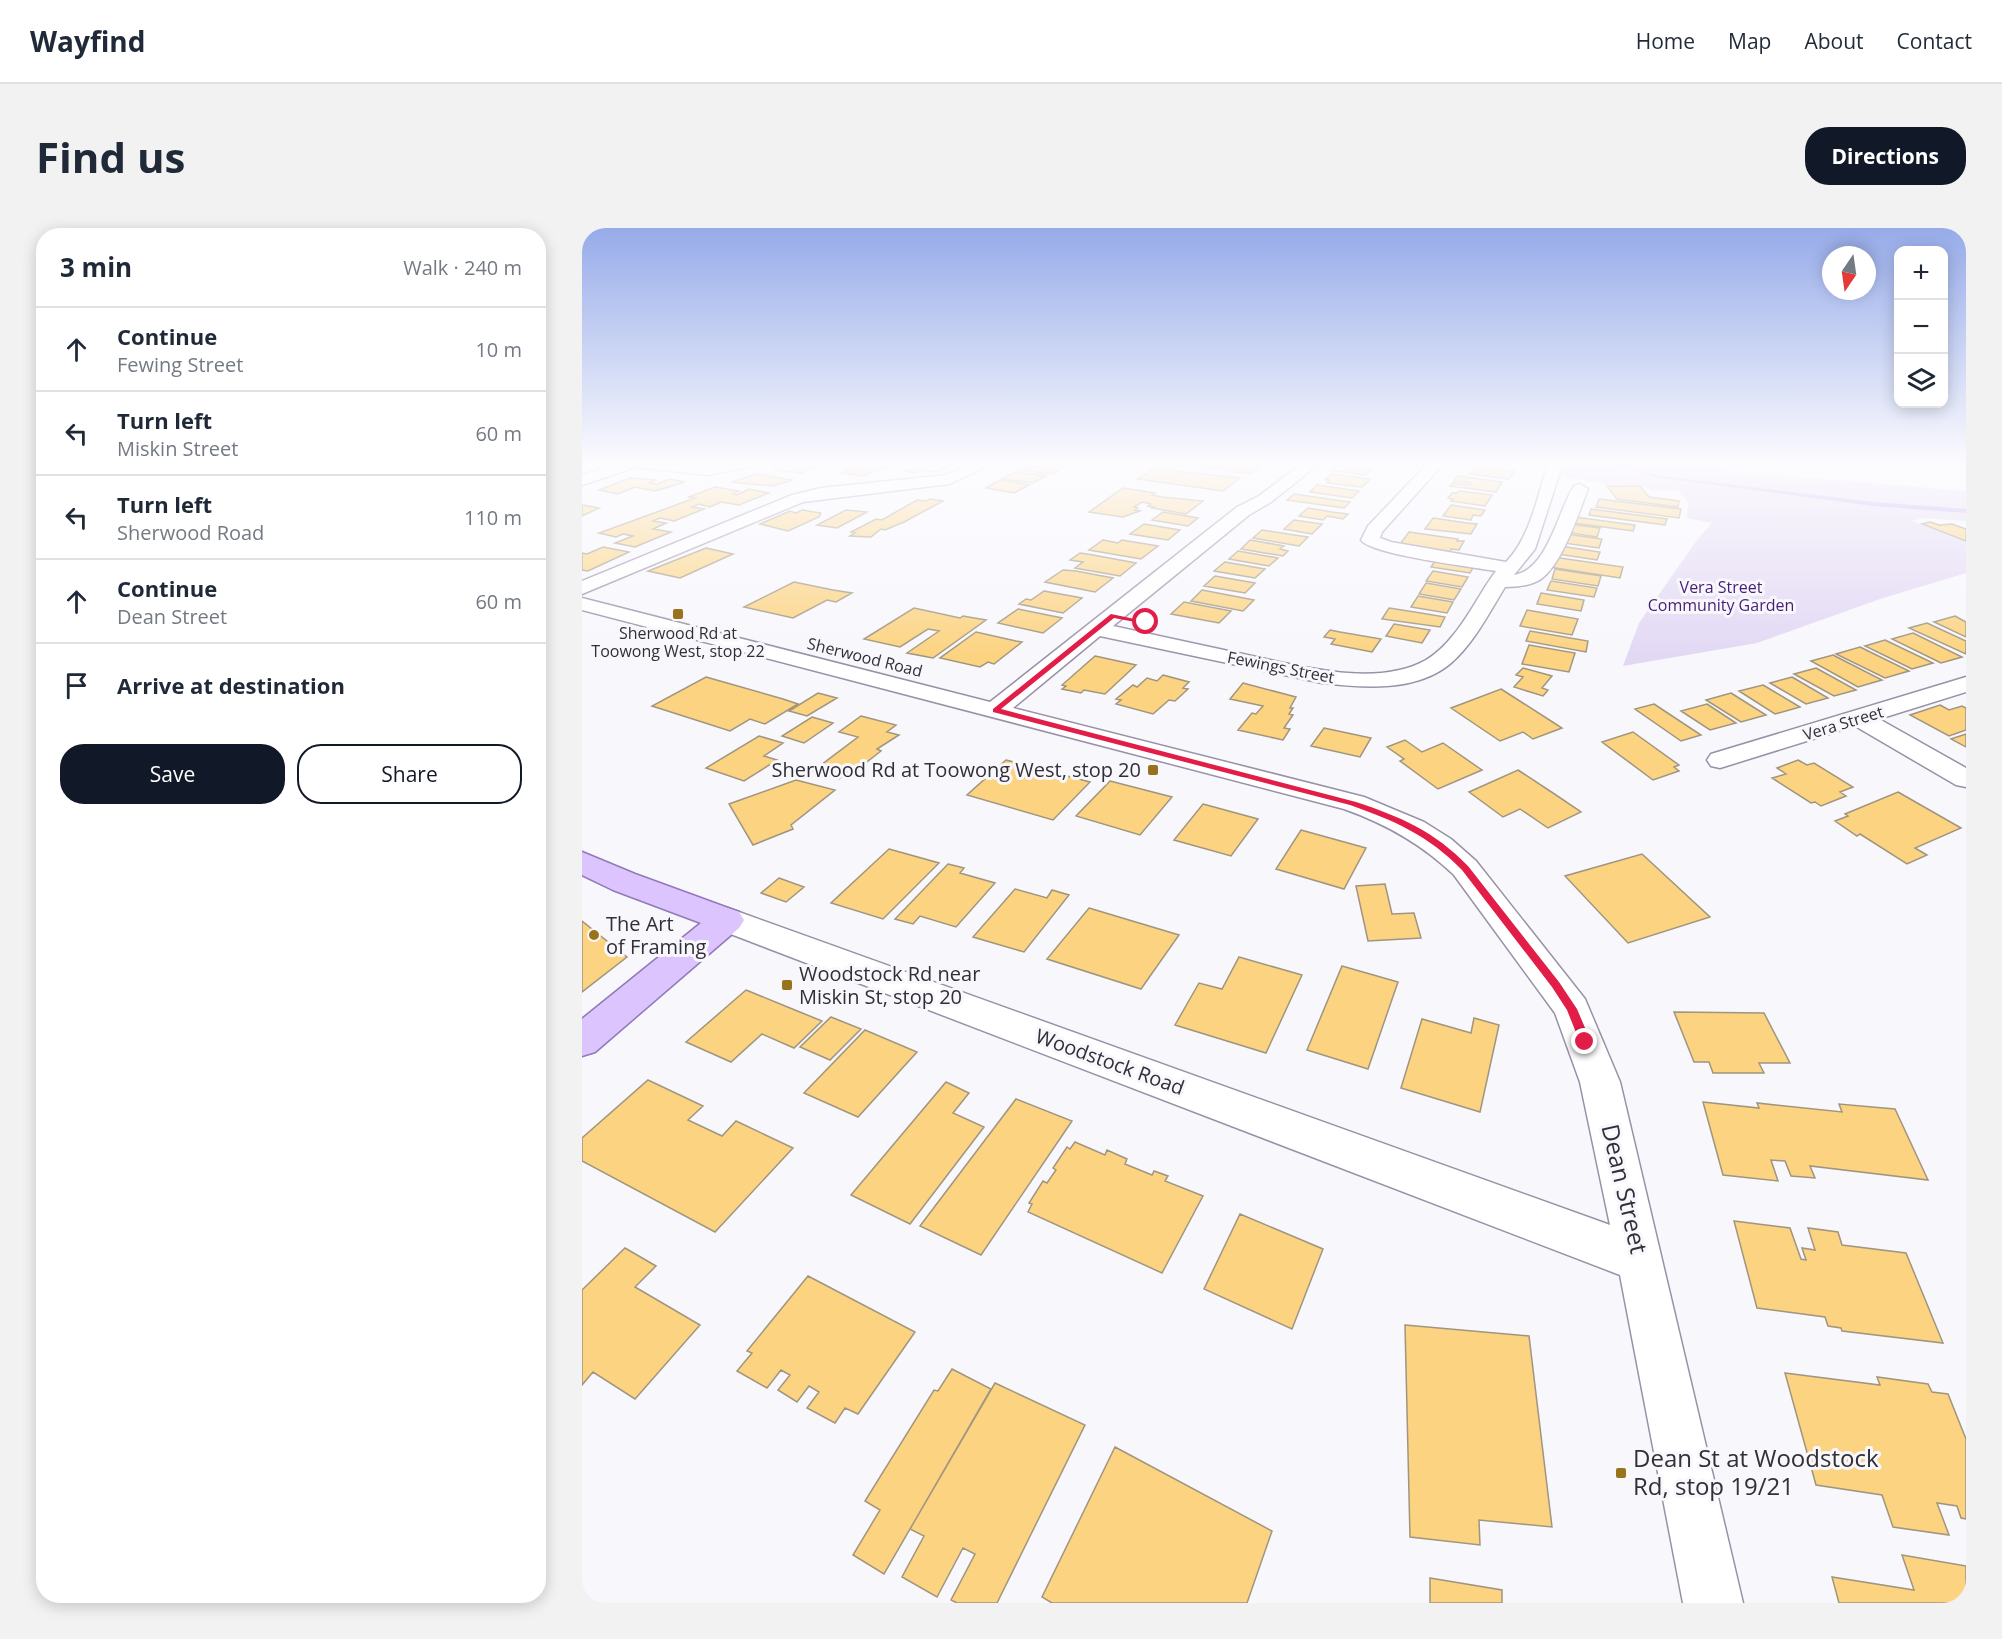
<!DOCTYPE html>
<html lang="en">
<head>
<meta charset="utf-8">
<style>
  :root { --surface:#fff; --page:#f2f2f3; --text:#1f2937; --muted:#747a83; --line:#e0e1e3; --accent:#111827 }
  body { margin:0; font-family:"Open Sans",sans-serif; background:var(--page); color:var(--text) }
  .controls { position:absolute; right:18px; top:18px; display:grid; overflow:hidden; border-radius:12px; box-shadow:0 3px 15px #0003 }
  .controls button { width:54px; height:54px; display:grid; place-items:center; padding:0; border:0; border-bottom:2px solid var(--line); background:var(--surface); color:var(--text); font:30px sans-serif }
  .compass { position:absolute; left:1240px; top:18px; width:54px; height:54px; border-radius:50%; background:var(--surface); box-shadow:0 3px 15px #0003; rotate:193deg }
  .stop { position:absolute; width:18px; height:18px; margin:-14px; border:4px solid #e11d48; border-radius:50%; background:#fff }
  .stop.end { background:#e11d48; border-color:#fff; box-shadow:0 2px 6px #0008 }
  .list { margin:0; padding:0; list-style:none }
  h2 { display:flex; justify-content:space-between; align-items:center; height:78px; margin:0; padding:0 24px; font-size:26px }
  h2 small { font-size:20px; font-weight:400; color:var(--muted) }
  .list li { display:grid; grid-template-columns:39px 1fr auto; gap:18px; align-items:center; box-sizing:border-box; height:84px; padding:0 24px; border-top:2px solid var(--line) }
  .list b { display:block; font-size:22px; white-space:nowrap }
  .list p { margin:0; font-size:20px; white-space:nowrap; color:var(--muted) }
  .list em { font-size:20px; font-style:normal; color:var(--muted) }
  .actions { display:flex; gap:12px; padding:18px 24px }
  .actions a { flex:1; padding:14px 0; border:2px solid var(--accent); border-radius:24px; text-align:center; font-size:21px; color:var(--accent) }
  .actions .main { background:var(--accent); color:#fff }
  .icon { flex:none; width:33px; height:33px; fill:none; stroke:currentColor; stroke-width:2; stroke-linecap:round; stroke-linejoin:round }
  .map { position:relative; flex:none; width:1384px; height:1375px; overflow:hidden; border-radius:24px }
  header { display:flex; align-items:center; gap:36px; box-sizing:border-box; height:84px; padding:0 30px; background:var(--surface); border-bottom:2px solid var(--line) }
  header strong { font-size:28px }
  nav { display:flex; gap:33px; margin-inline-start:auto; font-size:21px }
  .intro { display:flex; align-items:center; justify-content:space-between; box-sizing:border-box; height:144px; padding:0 36px }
  h1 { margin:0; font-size:42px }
  .button { padding:15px 27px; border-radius:24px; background:var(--accent); color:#fff; font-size:21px; font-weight:700 }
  main { display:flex; gap:36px; padding:0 36px }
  aside { flex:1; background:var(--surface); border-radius:24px; box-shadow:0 3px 15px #0003 }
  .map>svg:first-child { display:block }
</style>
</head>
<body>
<header>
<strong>Wayfind</strong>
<nav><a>Home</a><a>Map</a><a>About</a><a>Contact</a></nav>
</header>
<div class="intro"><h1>Find us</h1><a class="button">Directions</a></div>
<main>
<aside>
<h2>3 min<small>Walk · 240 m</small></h2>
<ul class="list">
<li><svg class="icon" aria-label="ahead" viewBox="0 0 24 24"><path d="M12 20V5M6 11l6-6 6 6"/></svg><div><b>Continue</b><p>Fewing Street</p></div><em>10 m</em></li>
<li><svg class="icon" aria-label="left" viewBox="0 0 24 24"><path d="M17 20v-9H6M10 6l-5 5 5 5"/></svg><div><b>Turn left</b><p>Miskin Street</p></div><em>60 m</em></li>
<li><svg class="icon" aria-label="left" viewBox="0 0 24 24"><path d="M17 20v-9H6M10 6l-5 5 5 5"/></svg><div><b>Turn left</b><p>Sherwood Road</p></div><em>110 m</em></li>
<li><svg class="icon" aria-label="ahead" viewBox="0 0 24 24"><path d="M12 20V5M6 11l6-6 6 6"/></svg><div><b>Continue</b><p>Dean Street</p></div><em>60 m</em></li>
<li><svg class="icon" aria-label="arrive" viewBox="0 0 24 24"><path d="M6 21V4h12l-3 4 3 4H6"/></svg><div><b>Arrive at destination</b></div></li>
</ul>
<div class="actions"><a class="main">Save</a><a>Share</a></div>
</aside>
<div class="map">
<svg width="1384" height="1375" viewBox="0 0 1384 1375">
  <rect width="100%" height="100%" fill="#f8f7fc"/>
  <path fill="#e2d8f4" d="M981 235H1093L1156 244 1384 263V293L1341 290 1330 293 1384 314V345L1298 371 1175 415 1041 438 1057 395 1115 312 1130 295 1105 290 1106 274 1096 263H1070L1060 257 1021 256 978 248Z"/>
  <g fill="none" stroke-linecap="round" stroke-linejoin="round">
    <path fill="#bb9eea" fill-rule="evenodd" d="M1034 235H1041L1074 247 1291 274 1384 281V285L1291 278 1073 249Z"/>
  </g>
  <path fill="#fcd380" stroke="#a0957f" stroke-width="1.5" d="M207 235H225L238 237 219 245 192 242Z
    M283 235H315L280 248 260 245Z
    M342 235H374L354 244 338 242 332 245 324 243Z
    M452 235 482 239 470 246 439 242Z
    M595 235H644L636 241Z
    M649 235H665L680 238 669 246 639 242Z
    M754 236 790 241 784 247 748 242Z
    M581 239 587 240 584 242 658 250 641 263 556 251 573 240Z
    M900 239 932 243 927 251 887 246 891 242H898Z
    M433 244 464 248 451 255 420 251Z
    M174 246 211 252 190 258 150 254Z
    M749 246 788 251 780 259 745 255 747 252H743Z
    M875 248 920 254 914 264 868 258 871 255 887 257 889 255 872 253Z
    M48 250 75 252 67 255 75 256 88 251 103 254 73 263 53 259 36 266 17 262Z
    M418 252 447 257 432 265 404 260Z
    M735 257 777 263 770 270 728 264Z
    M1025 258H1058L1067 269 1097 273 1096 279 1035 271Z
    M133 259 157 263 151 266 155 267 167 261 187 265 157 277 139 274 128 279 117 276 110 279 122 281 92 293 78 290 71 293 84 295 71 301 89 304 53 319 33 315 51 308 41 306 34 309 17 305 113 270 107 269Z
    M541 260 573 265 570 267 580 269 621 273 604 286 570 280 572 279 566 278 569 276 560 274 552 279 556 280 553 282 558 283 541 289 507 284Z
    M877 263 910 267 903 278 869 273 871 271 866 270 870 265H875Z
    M712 266 768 274 762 280 705 272Z
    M348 271 361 273 322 294 303 302 299 301 289 309 268 308 273 305 269 304 294 291 300 292 335 272 344 273Z
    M1017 271 1099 281 1097 290 1014 279Z
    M869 277 903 282 899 288 891 287 889 292 861 288Z
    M0 278 1 277 17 280 0 288Z
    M726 280 750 284 766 286 761 291 745 288 741 292 717 288Z
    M1009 281 1085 291 1083 297 1007 287Z
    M220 282 239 285 237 289 206 303 178 296 208 283 214 285Z
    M264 282 285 284 255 300 235 297Z
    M581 284 616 290 606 298 570 292Z
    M993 289 1053 297 1051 303 991 295Z
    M851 290 885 295 895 296 889 306 843 301Z
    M712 292 740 296 730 306 702 301Z
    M1348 294 1357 297 1370 296 1384 301V313L1340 296Z
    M562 296 598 302 586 312 548 306Z
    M986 296 1018 300 1015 309 983 304Z
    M680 302 726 309 717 318 671 310Z
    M827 304 876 311 875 313H882L877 322 869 321 868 324 818 316Z
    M984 306 1020 311 1017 320 981 315Z
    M521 312 536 315 540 312 576 318 559 331 507 322Z
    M668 312 702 318 698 321 706 323 701 328 659 321Z
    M978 318 1018 324 1015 332 975 326Z
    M21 319 47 324 6 343 0 342V325L5 326Z
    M124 320 151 326 98 350 66 343Z
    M656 323 696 330 687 338 647 331Z
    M498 325 511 327 554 335 538 348 493 340 501 334 488 332Z
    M971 329 1041 339 1038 350 967 339Z
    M855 330 893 336 888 345 849 339Z
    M643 334 683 341 673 350 632 343Z
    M973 341 1019 348 1016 358 970 351Z
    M481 342 494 343 531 350 513 364 463 354Z
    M851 343 886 349 880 359 844 353Z
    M633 348 673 355 663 365 622 358Z
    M969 353 1015 360 1012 369 965 362Z
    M212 354 251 362 270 365 254 374 245 372 211 390 162 379Z
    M844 355 879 361 872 372 837 366Z
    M620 362 672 372 661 383 609 373Z
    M462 363 500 370 481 385 437 376 444 371 449 372Z
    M959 365 1002 372 999 383 955 376Z
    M836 368 871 374 865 385 829 379Z
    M602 374 649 383 637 395 589 386Z
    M332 380 378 390 381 388 404 392 351 430 325 425 357 403 346 401 318 419 282 411Z
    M807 380 839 385 863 389 858 399 800 391Z
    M436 381 480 390 461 405 416 395Z
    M945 382 996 391 990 407 938 398Z
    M1373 388 1384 394V409L1352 394Z
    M1345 395 1384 413V426L1327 400Z
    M812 396 848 402 840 415 804 408Z
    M748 402 758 404 799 411 790 424 749 416 753 411 742 409Z
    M948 403 1006 413 1004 424 944 413Z
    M394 404 434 413 440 414 412 436 406 434 398 439 358 430Z
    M1331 405 1380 429 1359 435 1310 411Z
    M1303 412 1351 435 1330 441 1283 418Z
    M947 417 993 425 987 444 940 436Z
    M1278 419 1327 443 1303 450 1254 426Z
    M1251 427 1300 452 1276 459 1229 433Z
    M513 428 554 437 523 466 502 462 499 465 480 461 484 458 480 457Z
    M941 440 970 448 960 460 966 462 961 468 932 459 941 449 934 447Z
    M1234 440 1274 462 1252 468 1212 446Z
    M581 447 607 454 601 460 606 461 593 473 587 472 571 486 534 476 539 472 534 471 551 457 555 459 565 450 575 453Z
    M124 449 201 471 216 476 183 496 168 491 148 503 70 478Z
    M1210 449 1246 470 1224 476 1188 455Z
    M661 455 714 469 708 480H711L707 486 711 487 702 500 708 501 701 512 656 502 670 485 674 486 681 478 648 471Z
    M1181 457 1218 479 1193 486 1157 463Z
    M919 461 969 493 980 500 951 511 941 504 918 513 869 480Z
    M236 465 255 470 225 488 207 483Z
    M1149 465 1184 487 1159 494 1124 472Z
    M1072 476 1119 507 1099 513 1053 481Z
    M1125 476 1154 495 1128 502 1099 483Z
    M1358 477 1367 482 1380 478 1384 480V502L1367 508 1328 487Z
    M279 488 314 497 305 504 317 507 295 521 299 523 281 537 277 536 257 551 231 543 276 509 257 504Z
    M230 489 251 495 222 515 200 508Z
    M742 500 789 510 778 529 729 518Z
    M1051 504 1097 537 1092 539 1097 543 1071 552 1020 514Z
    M1384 506V519L1369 511Z
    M177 508 201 515 182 528 195 532 162 553 124 540Z
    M823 512 840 524 861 515 900 542 856 561 818 533 822 531 805 519Z
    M424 532 508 554 471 592 385 567Z
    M1216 532 1225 537 1232 535 1271 559 1258 564 1264 568 1239 578 1233 574 1229 575 1190 550 1204 546 1195 540Z
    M936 542 971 565 999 584 966 600 938 581 921 589 887 564Z
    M214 552 253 562 209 597 211 601 171 617 147 576Z
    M528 553 590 569 558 607 494 588Z
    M1316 564 1379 600 1333 620 1345 627 1325 636 1278 606 1275 608 1253 593 1266 588 1263 586Z
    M621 576 676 591 649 628 592 612Z
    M719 602 784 620 762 661 694 641Z
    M307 621 357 635 301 691 249 675Z
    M1060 626 1128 689 1046 715 983 648Z
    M366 636 382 640 378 645 413 655 374 699 338 688 331 696 313 691Z
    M197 650 222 659 204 674 179 665Z
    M803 656 810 686 832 685 839 710 786 713 774 658Z
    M433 661 465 670 470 662 487 667 442 724 391 709Z
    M507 680 597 707 559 761 465 731Z
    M0 693 45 729 0 764Z
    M657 729 720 747 684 825 593 797 617 755 640 761Z
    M760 738 816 754 786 841 725 822Z
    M164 762 208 780 240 793 212 820 180 806 149 834 104 814Z
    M1092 784 1182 785 1208 835H1177L1182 845H1131L1127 834H1112Z
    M249 789 279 801 248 832 218 819Z
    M892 790 917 797 898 884 819 860 840 791 889 805Z
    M283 802 335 824 276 889 222 865Z
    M66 852 121 878 106 892 140 908 154 893 211 920 133 1004 0 933V910Z
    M364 854 387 865 371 885 402 899 328 996 269 967Z
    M434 871 490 893 399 1027 338 998Z
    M1121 874 1177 880 1175 875 1260 884 1257 876 1313 881 1346 952 1228 938 1233 950 1209 948 1203 933 1189 932 1196 953 1141 947Z
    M493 914 523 927 525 922 545 931 543 936 570 947 572 943 586 948 583 953 621 968 580 1045 446 984 450 976 447 975 461 953 465 955 474 942 471 940 485 919 488 921Z
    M658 986 741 1021 710 1101 622 1061Z
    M1152 993 1208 1000 1219 1031 1224 1032 1220 1020 1233 1022 1226 1000 1256 1004 1260 1017 1324 1025 1361 1115 1260 1103 1259 1100 1246 1098 1243 1089 1175 1080Z
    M43 1020 74 1038 53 1059 118 1097 53 1171 11 1144 0 1157V1062Z
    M226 1048 333 1104 276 1186 263 1180 253 1195 225 1180 237 1164 227 1158 215 1174 196 1162 208 1147 199 1142 185 1160 155 1143 170 1125 165 1123Z
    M823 1097 947 1108 970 1299 897 1292 898 1317 828 1309Z
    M370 1141 409 1161 302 1346 271 1327 298 1282 283 1273 352 1162 356 1163Z
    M1203 1145 1298 1157 1295 1149 1346 1156 1350 1164 1366 1166 1384 1211V1291L1379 1290 1375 1278 1355 1275 1367 1307 1311 1299 1300 1267 1234 1257Z
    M413 1155 503 1197 415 1375H375L369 1372 393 1326 381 1320 355 1369 320 1349 342 1308 328 1301Z
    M533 1219 690 1303 665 1375H470L460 1369Z
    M1320 1327 1384 1338V1375H1257L1250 1349 1332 1362Z
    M848 1350 920 1362V1375H848Z"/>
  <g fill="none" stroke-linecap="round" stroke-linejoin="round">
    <g stroke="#9991a8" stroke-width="3">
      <path id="minor" d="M36 235 125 238 175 235 173 238 125 247 54 239 0 257V247Z
        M389 235H408L406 238 367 256 221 274 0 366V353L210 267 239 260 364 247Z
        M721 235H738L689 274 667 287 531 398C571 407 611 415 651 424 707 435 791 462 844 432 876 413 893 371 914 343 891 339 790 327 779 312L786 298 846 235H862L800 304 798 310 809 314 924 334C948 310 956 267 966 235H981L953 321 932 347C966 342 976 282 992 258L998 256 1006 261C996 286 981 335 959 351 949 358 934 359 923 359 907 385 892 415 869 435 835 464 782 460 740 455L518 408 431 480 782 569 842 594 869 611 894 633 1003 771 1038 854 1161 1375H1101L1038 1047 133 700 128 692 133 684 145 680 157 684 1028 997 998 854 973 785 872 647C840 616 804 596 762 581L0 382V370L408 474 655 279 677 268Z
        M1384 449V464L1297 491 1384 540V559L1374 557 1273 498 1138 540 1129 538 1125 532 1129 526Z"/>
    </g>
    <g stroke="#9178b8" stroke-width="3">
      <path id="major" d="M0 624 53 646 157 684 162 692 157 700 13 824 0 828V791L119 695 31 662 0 647Z"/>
    </g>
    <use href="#minor" fill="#fff" fill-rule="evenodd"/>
    <use href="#major" fill="#dcc5fe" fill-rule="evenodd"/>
  </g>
  <linearGradient id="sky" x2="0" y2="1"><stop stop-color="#96abe9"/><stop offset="0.55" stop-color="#fcfbfe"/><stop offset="1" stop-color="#fcfbfe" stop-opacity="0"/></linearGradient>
  <rect width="1384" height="428" fill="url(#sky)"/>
  <path fill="#e11d48" d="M529 386 567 394 564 396 532 390 419 481 774 574C819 589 852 603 886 638L977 754 995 781 1009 814 1007 817H999L985 782 970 759 880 642C846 607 813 593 768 577L411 484V481Z"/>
  <g fill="#98731e" stroke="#f8f7fc" stroke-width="2">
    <rect x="90" y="380" width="12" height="12" rx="3"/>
    <rect x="565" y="536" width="12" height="12" rx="3"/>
    <circle cx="12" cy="707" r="6"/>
    <rect x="199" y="751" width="12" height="12" rx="3"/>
    <rect x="1033" y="1239" width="12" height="12" rx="3"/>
  </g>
  <g text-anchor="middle" stroke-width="6" stroke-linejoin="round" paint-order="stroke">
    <g font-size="16" fill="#481d75" stroke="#f8f7fc">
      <text x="1139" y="365">Vera Street<tspan x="1139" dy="18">Community Garden</tspan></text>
    </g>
    <g font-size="16" fill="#322f38" stroke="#f8f7fc">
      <text x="96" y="411">Sherwood Rd at<tspan x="96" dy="18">Toowong West, stop 22</tspan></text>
    </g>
    <g font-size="16" fill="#322f38" stroke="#f8f7fc">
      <text transform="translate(283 429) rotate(14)" y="6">Sherwood Road</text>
      <text transform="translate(699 439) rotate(11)" y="6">Fewings Street</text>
      <text transform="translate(1261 495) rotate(-17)" y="6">Vera Street</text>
    </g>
    <g font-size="20" fill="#322f38" stroke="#f8f7fc" text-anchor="start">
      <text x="559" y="549" text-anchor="end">Sherwood Rd at Toowong West, stop 20</text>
      <text x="24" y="703">The Art<tspan x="24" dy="23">of Framing</tspan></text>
      <text x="217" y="753">Woodstock Rd near<tspan x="217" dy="23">Miskin St, stop 20</tspan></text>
    </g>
    <g font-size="20" fill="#322f38" stroke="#f8f7fc">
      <text transform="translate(528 834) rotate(20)" y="7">Woodstock Road</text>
    </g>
    <g font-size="24" fill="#322f38" stroke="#f8f7fc">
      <text transform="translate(1042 961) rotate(77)" y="8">Dean Street</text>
    </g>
    <g font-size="24" fill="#322f38" stroke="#f8f7fc" text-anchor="start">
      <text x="1051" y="1239">Dean St at Woodstock<tspan x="1051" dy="28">Rd, stop 19/21</tspan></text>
    </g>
  </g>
</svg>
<div class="controls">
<button>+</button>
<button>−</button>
<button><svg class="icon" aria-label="layers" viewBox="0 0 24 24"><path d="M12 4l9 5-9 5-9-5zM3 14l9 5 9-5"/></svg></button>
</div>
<svg class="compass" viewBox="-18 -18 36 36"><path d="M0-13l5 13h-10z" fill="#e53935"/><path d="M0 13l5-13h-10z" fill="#747a83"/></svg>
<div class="stop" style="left:564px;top:394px"></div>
<div class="stop end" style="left:1003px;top:814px"></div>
</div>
</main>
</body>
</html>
